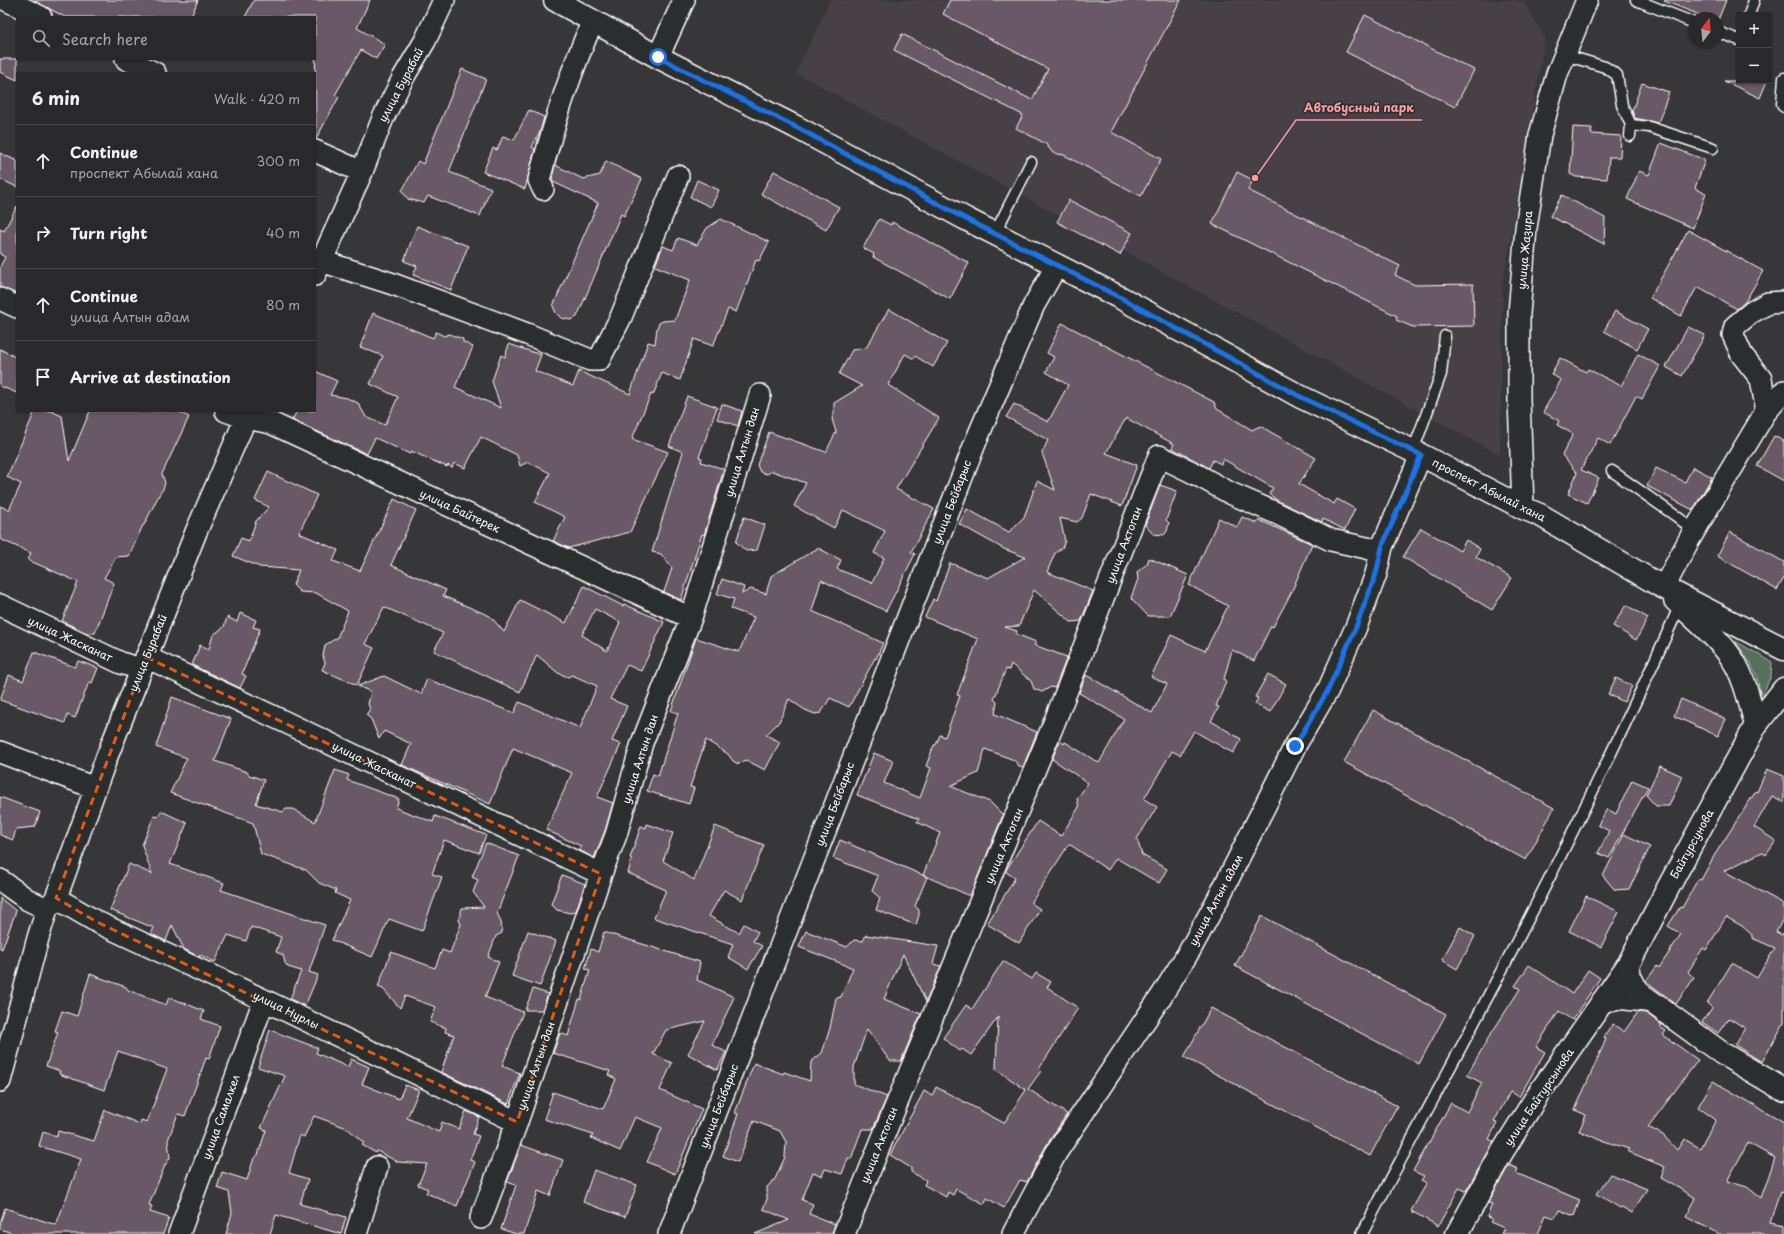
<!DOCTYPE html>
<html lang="en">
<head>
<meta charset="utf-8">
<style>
  :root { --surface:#29282b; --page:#313033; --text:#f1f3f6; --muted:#a5a6a9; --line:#454447 }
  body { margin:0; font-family:"Playpen Sans",sans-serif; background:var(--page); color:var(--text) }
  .controls { position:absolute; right:12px; top:12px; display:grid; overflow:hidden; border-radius:0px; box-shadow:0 1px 3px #0004 }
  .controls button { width:36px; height:36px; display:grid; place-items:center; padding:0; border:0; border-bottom:1px solid var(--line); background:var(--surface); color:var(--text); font:20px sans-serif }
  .compass { position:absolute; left:1688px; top:12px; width:36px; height:36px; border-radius:50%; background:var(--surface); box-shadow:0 1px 3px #0004; rotate:16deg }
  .stop { position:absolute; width:12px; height:12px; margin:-9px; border:3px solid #1a73e8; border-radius:50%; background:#fff }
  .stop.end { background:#1a73e8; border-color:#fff; box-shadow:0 1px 4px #0008 }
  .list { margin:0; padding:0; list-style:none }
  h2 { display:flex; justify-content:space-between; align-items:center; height:52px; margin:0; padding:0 16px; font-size:17px }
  h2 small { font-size:13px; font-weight:400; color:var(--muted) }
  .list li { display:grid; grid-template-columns:26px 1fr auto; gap:12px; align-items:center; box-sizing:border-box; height:72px; padding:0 16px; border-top:1px solid var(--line) }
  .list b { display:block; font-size:15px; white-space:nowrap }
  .list p { margin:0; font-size:13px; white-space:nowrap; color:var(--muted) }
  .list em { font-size:13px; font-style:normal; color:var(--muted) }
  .icon { flex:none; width:22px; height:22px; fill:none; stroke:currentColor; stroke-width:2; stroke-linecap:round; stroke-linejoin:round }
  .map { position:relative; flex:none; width:1784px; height:1234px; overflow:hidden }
  .search { position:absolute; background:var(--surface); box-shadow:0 1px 3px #0004; left:16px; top:16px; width:300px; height:44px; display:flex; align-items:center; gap:10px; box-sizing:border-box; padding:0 14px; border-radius:0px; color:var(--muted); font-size:15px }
  .panel { position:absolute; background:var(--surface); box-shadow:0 1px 3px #0004; left:16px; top:72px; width:300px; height:340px; border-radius:0px }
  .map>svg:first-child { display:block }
</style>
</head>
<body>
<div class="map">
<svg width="1784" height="1234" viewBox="0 0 1784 1234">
  <rect width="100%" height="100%" fill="#373639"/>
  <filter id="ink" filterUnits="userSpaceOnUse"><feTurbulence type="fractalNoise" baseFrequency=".025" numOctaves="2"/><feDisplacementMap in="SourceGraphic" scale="8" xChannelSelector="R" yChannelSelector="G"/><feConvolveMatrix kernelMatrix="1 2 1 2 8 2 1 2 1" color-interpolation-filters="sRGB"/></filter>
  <g filter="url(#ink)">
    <path fill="#464046" d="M830 0H1516L1525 4 1545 38 1503 283 1500 455 796 73Z"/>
    <path fill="#54705f" stroke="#aab8af" d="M1735 641 1772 662 1771 676 1761 698 1757 676 1749 661Z"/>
    <path fill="#695965" stroke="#fff" fill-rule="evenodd" d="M33 0H198L191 17H65Z
      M254 0H370L357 28 385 44 376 59 361 50 335 95 339 97 316 139 315 17H245Z
      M950 0H1181L1111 132 1161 159 1141 196 1064 155 1053 153 1046 144 1016 128 1023 115 894 50 902 34 1032 100 1048 69 943 14Z
      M1665 0H1726L1718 20V18H1708L1664 1Z
      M1365 15 1474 70 1455 107 1346 52Z
      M0 59H17V80L0 72Z
      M462 69 486 79 449 172 491 188 480 216 428 196 424 203 408 199 402 191 418 161 423 164Z
      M1724 81H1767L1760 98Z
      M1642 83 1669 92 1658 123 1635 118 1632 111Z
      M529 110 544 117 540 132 532 147 535 149 525 189 483 172 493 148 497 150 503 136 514 140Z
      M1573 127 1592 128 1591 134 1621 136 1620 157H1609L1607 179 1576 177 1570 174Z
      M1661 143 1705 160 1695 188 1706 194 1693 228 1627 199 1639 171 1649 175Z
      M0 153 17 161V187L0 179Z
      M606 161 642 179 624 216 621 214 577 317 571 320 561 318 556 313 553 306 598 203 553 182 552 179 555 165 583 179 600 175Z
      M774 171 839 207 826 230 761 194Z
      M1237 172 1253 180 1248 190 1400 266 1395 275 1415 285 1473 284 1474 326 1413 327 1396 320 1397 316 1212 224Z
      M697 180 719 190 711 207 690 197Z
      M1562 195 1605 218 1604 244 1550 216Z
      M1069 200 1132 233 1120 255 1057 222Z
      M17 206V294L0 287V267L5 257 0 254V229L4 231Z
      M721 219 769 242 759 261 756 260 736 312 728 309 713 346 694 339 680 380 662 373 653 395 651 394 632 439 668 452 630 532 569 548 553 541 565 517 535 502 550 473 528 462 520 466 517 455 481 437 465 468 454 463 452 468 448 465 447 467 411 451 410 454 375 438 367 454 292 420 297 411H315V371L337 381 330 395 347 398 358 403 366 417 385 425 398 397 370 384 383 356 360 347 373 313 433 338 436 332 444 336 449 334 463 339V342L473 347 455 387 501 408 492 381 501 355 505 357 509 344 541 355 535 371 573 386 579 371 630 394 648 342 655 344 657 328 659 323 663 321 675 320 690 280 655 266 663 246 673 250 678 238 697 245 707 228Z
      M879 219 891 225 892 222 969 263 950 299 873 257 874 254 863 248Z
      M417 226 468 246 451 290 413 275 417 266 404 261Z
      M1688 230 1763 271 1745 302 1737 309 1697 287 1681 316 1650 298Z
      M889 309 947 343 933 367 915 356 914 359 905 354 888 385 939 418 896 489 934 509 911 552 915 554 886 611 821 580 812 611 883 643 876 659 875 658 849 707 830 698 821 713 815 714 805 710 789 699 779 722 766 735 780 742 765 770 746 760 738 764 733 761 728 754 706 740 690 787 694 788 689 804 647 791 653 774 658 776 678 713 671 711 696 638 739 652 754 617 731 609 734 599 717 594 722 579 744 587 742 594 751 589 766 594 771 576 818 548 841 560 837 569 872 583 884 558 874 553 885 531 843 510 834 528 794 506 806 483 772 471 767 474 760 472 757 465 769 432 826 452 836 432 832 419 834 412V403L862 386 839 374 852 350 866 348Z
      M1615 311 1648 329 1637 349 1604 331Z
      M1062 323 1214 402 1217 409 1252 430 1260 426 1316 458 1299 484 1334 504 1337 499 1355 509 1345 530 1323 519 1322 522 1278 501 1269 494 1273 488 1223 459 1221 464 1213 460 1209 468 1172 448 1174 444 1126 418 1106 453 1137 465 1122 506 1091 494 1082 518 1077 522 1060 518 1065 541 1062 548 1055 553 1047 572 1093 591 1081 621 1071 622 1034 590 1019 626 1005 627 1017 631 1016 634 1036 642 1034 645 1067 657 1055 688 1051 687 1042 692 1034 689 1031 681 1011 664 1009 670 1006 669 994 699 997 702 995 714 1037 732 1023 767 1019 766 1014 760 985 749 978 773 950 786 990 802 1003 815 970 896 923 875 940 833 917 822 919 819 857 795 874 753 893 761 884 783 920 798 931 768 926 766 934 745H936L940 735 945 737 960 696 957 695 978 639 925 617 933 599 936 601 950 563 988 578 1025 557 1004 549 959 524 967 509 1009 532 1024 517 1037 481 1055 490 1042 453 1048 440 1006 417 1014 404 1048 422 1068 385 1046 372 1054 357 1047 353Z
      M1688 327 1705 335 1682 376 1666 367Z
      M0 349 17 358V393L0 386Z
      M1638 354 1660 366 1642 399 1636 396 1610 445 1598 438 1581 470 1599 478 1587 503 1568 494 1577 473 1562 455 1573 434 1557 425 1559 421 1543 412 1561 380 1551 374 1560 358 1586 372 1588 369 1621 386Z
      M687 396 717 407 699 457 702 458 701 462 724 469 704 535 702 534 681 600 664 592 672 568 661 554 652 552 683 452 669 446Z
      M722 404 742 411 738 426 717 419Z
      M35 411H51L62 416 69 461 90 411H177L189 417 162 474 165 483 163 489 160 493 144 525H143L129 556 116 557 104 578 114 583 95 633H87L62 621 78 582 28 560 31 553 0 539V506L9 510 21 484 7 477Z
      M1774 436 1784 441V481L1757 466Z
      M1693 467 1712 477 1693 510 1647 486 1656 468 1685 482Z
      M268 472 317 495 299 533 338 550 333 561 360 571 394 499 416 510 391 565 446 590 443 596 490 616 504 632 520 600 566 623 584 586 623 606 624 604 664 622 641 671 627 665 610 699 627 706 612 741 621 744 597 797 613 803 605 831 594 858 579 850 581 846 546 830 572 773 513 748 490 804 402 765 411 744 384 731 379 739 371 719 366 715 370 709 368 704 371 692 358 686 384 676 421 694 427 679 514 713 519 702 580 728 597 686 572 675 568 677 558 673 537 655 520 692 434 651 443 633 384 607 365 644 374 648 357 685 322 670 325 663 323 656 325 645 337 638 348 611 316 593 300 592 293 585 299 570 260 567 233 556 241 538 249 541 256 521 269 507 255 500ZM595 609 620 622 607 651 582 635Z
      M1160 485 1177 491 1166 520 1169 523 1167 531 1164 535 1153 534 1145 525Z
      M744 517 765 525 757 550 746 551 736 542Z
      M1242 517 1257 523 1259 520 1312 544 1291 593 1273 627 1271 626 1254 661 1232 650 1224 679 1226 682 1216 706 1219 707 1211 721 1241 739 1233 753 1194 731 1180 755 1172 751 1144 799 1157 807 1137 839 1142 855 1167 869 1159 883 1116 858 1108 870 1069 844 1031 903 1040 909 1019 943 987 924 1015 878 1006 872V870L1038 821 1061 836 1079 807 1077 799 1088 783 1052 759 1060 741 1064 744 1065 742 1099 763 1124 719 1079 693 1086 675 1152 713 1167 684 1151 677 1171 635 1205 651 1228 606 1189 585 1219 518 1237 527Z
      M1421 528 1460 551 1466 540 1480 549 1476 557 1512 578 1492 610 1403 557Z
      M1730 532 1784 562V578L1777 590 1717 556Z
      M1149 558 1188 575 1170 616H1148L1131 598 1138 579 1137 572 1147 564Z
      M1626 605 1648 618 1636 640 1613 626Z
      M240 613 256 620 253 627 260 629 242 674 246 676 240 688 192 665 200 645 209 649 213 635 224 627 227 617 237 622Z
      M34 652 75 667 78 661 98 668 92 683 89 682 75 718 67 715 65 723 0 700 9 675 23 681Z
      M1268 674 1286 684 1270 712 1255 704 1258 698 1255 697Z
      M1616 678 1632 686 1624 702 1608 694Z
      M172 697 231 719 215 761 247 772 249 775 264 780 256 804 283 812 286 809H293L315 822 335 770 349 775 347 780 399 799 396 808 433 822 435 816 486 835 479 853 444 840 432 874 442 877 422 931 389 919 372 957 332 940 350 900 335 893 336 890 319 883 306 870 261 854 253 823 170 793 187 758 156 747Z
      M1681 699 1726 719 1718 736 1674 716Z
      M1373 710 1554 808 1526 860 1344 762Z
      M1660 766 1682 776 1669 806H1656L1646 795Z
      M1767 769 1784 776V802L1772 796 1754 827 1776 841 1766 855 1762 852 1724 871 1784 904V917L1776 932 1782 935 1784 932V1023L1762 1062 1735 1045 1745 1028 1729 1018 1718 1033 1702 1022 1712 1008 1707 1003 1732 963 1757 978 1775 948 1752 938V935L1742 926 1726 917 1706 950 1703 948 1688 972 1694 978 1676 1004 1646 981 1657 966 1659 968 1681 934 1668 926 1680 907 1682 908 1698 879 1701 880 1714 856 1756 791 1757 792Z
      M1632 780 1648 787 1609 858 1598 853 1609 831 1598 825 1607 809 1616 814Z
      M0 797 40 812 35 827 16 829 13 840 0 835Z
      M161 811 187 823 170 864 224 883 221 890 325 925 309 972 318 975 305 1006 290 999 301 971 288 967 285 963 283 955 276 952 281 937 251 927 246 941 228 935 215 962 200 955 199 957 184 949 172 925 166 941 151 934 154 928 110 910 129 864 152 874 142 845 154 816 158 817Z
      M647 824 673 833 663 861 694 880 715 826 764 845 742 900 724 890 709 916 739 933 744 924 758 932 753 941 762 946 748 969 728 957 733 944 654 918 666 890 628 873 632 859 630 858 641 826 646 828Z
      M1624 834 1650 847 1629 889 1615 890 1603 876Z
      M840 840 927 877 915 906 919 910V915L916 925 876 910 880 898 872 891 878 876 833 858Z
      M486 843 519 856 497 913 501 922 502 933 496 936 488 957 499 962 485 997 523 1012 502 1066 520 1073 508 1104 441 1072 454 1035 445 1032 446 1028 430 1022 436 1007 405 996 400 1008 383 989 378 987 391 952 435 968 442 950 450 953 461 924 459 920 462 908 484 907 473 892 478 880 472 877Z
      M562 875 585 884 576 911 570 913 557 910 551 904Z
      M1586 896 1619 912 1601 947 1569 931Z
      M0 898 16 911 2 949 0 948Z
      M1262 916 1446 1014 1419 1064 1235 966Z
      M1460 927 1475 936 1457 969 1442 960Z
      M528 931 556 941 540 986 512 976Z
      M806 931 847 947 854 940 863 941 866 935 938 946 933 964 941 966 926 1002 903 954 884 999 921 1014 901 1061H890L867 1029 854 1067V1084L887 1097 873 1129H862L851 1159 848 1158 842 1174 825 1169 822 1176 813 1172 802 1200 813 1204 809 1214 835 1224 832 1234H755L789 1220 763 1209 767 1199V1187L775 1179 785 1157 786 1142 780 1131 754 1121 738 1162 723 1156 738 1114 735 1113 754 1063 783 1074 784 1072 810 1081 811 1062 822 1053 830 1028 836 998 841 997 853 968 799 947Z
      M604 932 700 962 697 980 734 997 712 1045 726 1052 717 1070 688 1054 705 1021 666 1030 653 1054 672 1063 660 1090 702 1109 675 1174 647 1162 662 1128 635 1117 620 1151 591 1138 593 1135 544 1119 553 1092 603 1109 616 1079 608 1075 610 1071 553 1053 560 1033 568 1036 579 999 581 1000 590 970 585 969 591 949 598 952Z
      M1003 961 1032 979 1036 973 1051 982 1047 987 1078 1008 1039 1069 1041 1071 1028 1089 1067 1114 1046 1146 1027 1182 1020 1180 1004 1208 987 1198 984 1204 956 1189 953 1195 948 1192 946 1197 924 1185 926 1180 911 1172V1168L890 1155 924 1091 932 1096 936 1087 1004 1123 1026 1090 996 1069 998 1017 971 1055 962 1049 960 1051 943 1038 966 1005 972 1009Z
      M1529 965 1572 994 1588 970 1600 978 1572 1020 1559 1011 1536 1047 1545 1052 1519 1097 1510 1092 1494 1122 1497 1123 1489 1139 1494 1142 1466 1191 1459 1188 1438 1226 1411 1211 1427 1183 1421 1180 1424 1176 1413 1171 1451 1103 1467 1112 1482 1083 1467 1075 1489 1037 1520 989 1515 986Z
      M90 974 126 987 128 990 166 1005 169 997 204 1011 201 1019 220 1026 209 1059 206 1058 185 1116 178 1114 168 1140 170 1158 165 1165 149 1205 152 1206 150 1212 169 1218 163 1234H15L0 1229V1223L5 1208 56 1225 81 1159 39 1146 43 1132 57 1136 58 1131 94 1141 105 1110 140 1124 141 1120 147 1122 167 1069 118 1051 104 1090 59 1074 60 1071 46 1066 58 1032 55 1031 62 1011 77 1016Z
      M533 989 548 994 542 1010H525Z
      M1211 1008 1397 1106 1370 1156 1184 1057Z
      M1638 1012 1646 1013 1662 1025 1660 1027 1666 1031 1663 1035 1698 1060 1648 1127 1663 1135 1677 1150 1684 1139 1700 1148 1716 1120 1698 1107 1713 1081 1784 1122V1193L1780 1192 1770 1222 1784 1225V1234H1719L1686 1217 1696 1198 1661 1178 1665 1167 1627 1151 1629 1149 1601 1140 1579 1131 1586 1115 1575 1110 1606 1039 1604 1037 1613 1024 1624 1032ZM1748 1143 1775 1158 1761 1198 1747 1187 1727 1181Z
      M270 1030 318 1048 316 1053 348 1067 351 1059 369 1067 362 1084 399 1099 405 1085 419 1090 407 1118 439 1132 442 1122 459 1129 466 1111 479 1117 473 1134 479 1136 470 1160 475 1162 457 1206 426 1193 428 1189 418 1185 427 1164 398 1162 377 1151 376 1153 362 1145 364 1143 347 1128 314 1116 304 1137 300 1135 289 1173 308 1179 300 1204 346 1217 341 1234 276 1215 270 1234H226L232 1213 229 1192 217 1188 222 1172 247 1180 254 1158 258 1155 266 1130 261 1128 285 1076 258 1067Z
      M521 1145 563 1160 550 1196 538 1191 524 1234H516L501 1229 516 1185 507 1182Z
      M1509 1165 1518 1169 1516 1173 1580 1200 1574 1216 1559 1210 1555 1218 1546 1215 1538 1234H1501L1504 1228 1490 1222 1492 1219 1487 1217 1492 1204 1488 1203Z
      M594 1170 637 1185 625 1217 583 1202Z
      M1610 1174 1647 1189 1632 1213 1622 1207 1620 1208 1597 1194Z"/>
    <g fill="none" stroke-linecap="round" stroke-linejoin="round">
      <g stroke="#fff" stroke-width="13">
        <path id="service" d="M1636 0 1694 23
          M1749 15 1754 0
          M1718 32 1739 40
          M1565 55 1605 67 1617 75 1622 105 1631 125 1630 136
          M1784 78 1782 104 1784 107
          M1631 125 1649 127 1713 148
          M995 233 1031 162
          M1413 451 1441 374 1445 336
          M1612 471 1680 519 1694 532
          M1362 1234C1402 1156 1444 1080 1485 1002 1554 872 1620 739 1680 605"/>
      </g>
      <g stroke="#fff" stroke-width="24">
        <path id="minor" d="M6 0 41 17
          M658 57 684 0
          M126 59 155 73
          M315 151 362 172
          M543 189 539 180C553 126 570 72 593 21
          M321 261 390 283 527 334 590 360H599L621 317 678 176
          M315 275 362 172 383 118 403 78 425 41 444 0
          M0 299 17 307
          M226 411 246 418 271 423 691 618
          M1765 413V401L1761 379 1742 355 1733 335 1734 330 1735 326 1752 312 1768 303 1784 302
          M1523 508 1519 399V314L1526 228 1540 135 1557 74 1587 0
          M1664 587 1690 538 1765 413 1784 391
          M0 605 121 663 141 669
          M146 657 283 721 601 874
          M0 752 95 788
          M0 880 28 900 47 909
          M56 898 97 922 264 1000 517 1122
          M0 1081 38 938 47 909 56 898 106 759 196 532 249 411
          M481 1218 517 1122 601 874 616 835 642 743 691 618 760 395
          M179 1234 264 1000
          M356 1234 377 1167
          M669 1234 976 441 1034 305 1057 265
          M844 1234 890 1120 1054 723 1159 456 1192 472 1230 493 1276 513 1331 540 1371 549 1382 547 1421 455
          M1013 1234 1056 1153 1162 995 1190 950 1219 897 1295 746 1328 690 1356 627 1376 574 1382 547"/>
      </g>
      <g stroke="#fff" stroke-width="25">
        <path id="tertiary" d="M1603 1002 1621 998 1650 1001
          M1457 1234 1501 1154 1537 1096 1628 965"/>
      </g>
      <g stroke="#fff" stroke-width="25">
        <path id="secondary" d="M555 0 658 57 796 127 966 219 1121 298 1301 397 1421 455 1523 508 1540 515 1659 585 1784 649
          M1675 600C1692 617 1713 633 1728 653 1744 673 1749 700 1756 725
          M1784 689 1756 725 1669 886 1628 965 1630 977 1638 992 1723 1054 1784 1090"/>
      </g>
      <use href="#service" stroke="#2a2d2e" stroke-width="10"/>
      <use href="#minor" stroke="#2a2d2e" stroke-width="21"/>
      <use href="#tertiary" stroke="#2a2d2e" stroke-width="22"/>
      <use href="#secondary" stroke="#2a2d2e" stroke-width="22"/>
    </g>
  </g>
  <g fill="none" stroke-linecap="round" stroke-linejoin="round" filter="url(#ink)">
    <path stroke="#1a73e8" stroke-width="5" d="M658 57 796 127 966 219 1121 298 1301 397 1421 455 1382 547 1376 574 1356 627 1328 690 1295 746"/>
  </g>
  <path fill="none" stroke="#e8590c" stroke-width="3" stroke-dasharray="8 5" stroke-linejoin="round" d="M146 657 601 874 517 1122 97 922 56 898Z"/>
  <g text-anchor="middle" stroke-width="3" stroke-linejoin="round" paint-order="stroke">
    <g font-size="11" fill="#fff" stroke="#2a2d2e">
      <text transform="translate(401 85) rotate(-62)" y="4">улица Бурабай</text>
      <text transform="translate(1525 250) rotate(-85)" y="4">улица Жазира</text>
      <text transform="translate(742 452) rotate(-73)" y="4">улица Алтын дан</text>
      <text transform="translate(1489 490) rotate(27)" y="4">проспект Абылай хана</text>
      <text transform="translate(952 502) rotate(-69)" y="4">улица Бейбарыс</text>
      <text transform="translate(460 511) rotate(25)" y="4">улица Байтерек</text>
      <text transform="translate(1124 545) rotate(-69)" y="4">улица Актоган</text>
      <text transform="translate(70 639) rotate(25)" y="4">улица Жасканат</text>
      <text transform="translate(148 653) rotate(-68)" y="4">улица Бурабай</text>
      <text transform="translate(640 759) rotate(-72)" y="4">улица Алтын дан</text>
      <text transform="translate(374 765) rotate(26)" y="4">улица Жасканат</text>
      <text transform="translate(835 804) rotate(-69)" y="4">улица Бейбарыс</text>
      <text transform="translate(1692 844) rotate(-61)" y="4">Байтурсунова</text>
      <text transform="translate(1004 846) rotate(-67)" y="4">улица Актоган</text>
      <text transform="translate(1216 900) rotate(-62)" y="4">улица Алтын адам</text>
      <text transform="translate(286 1010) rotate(26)" y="4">улица Нурлы</text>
      <text transform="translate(536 1066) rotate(-71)" y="4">улица Алтын дан</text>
      <text transform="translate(1539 1097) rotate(-56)" y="4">улица Байтурсынова</text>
      <text transform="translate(719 1106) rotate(-69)" y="4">улица Бейбарыс</text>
      <text transform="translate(221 1117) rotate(-70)" y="4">улица Самалкел</text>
      <text transform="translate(879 1145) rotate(-68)" y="4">улица Актоган</text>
    </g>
  </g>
  <path fill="none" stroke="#ff9aa2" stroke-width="1.5" d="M1255 178L1296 120H1422"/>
  <circle fill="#ff9aa2" stroke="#2a2d2e" stroke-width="1.5" cx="1255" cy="178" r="4"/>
  <g font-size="12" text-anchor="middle" font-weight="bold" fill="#ff9aa2" stroke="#2a2d2e" stroke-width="3" stroke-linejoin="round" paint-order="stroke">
    <text x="1359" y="112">Автобусный парк</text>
  </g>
</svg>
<div class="controls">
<button>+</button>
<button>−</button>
</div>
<svg class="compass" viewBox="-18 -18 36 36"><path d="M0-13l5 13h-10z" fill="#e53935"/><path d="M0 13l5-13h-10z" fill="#a5a6a9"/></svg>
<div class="stop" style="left:658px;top:57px"></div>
<div class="stop end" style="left:1295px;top:746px"></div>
<div class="search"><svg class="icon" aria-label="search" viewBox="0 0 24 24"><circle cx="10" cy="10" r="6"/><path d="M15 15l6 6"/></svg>Search here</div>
<section class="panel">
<h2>6 min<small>Walk · 420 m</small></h2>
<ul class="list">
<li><svg class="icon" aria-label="ahead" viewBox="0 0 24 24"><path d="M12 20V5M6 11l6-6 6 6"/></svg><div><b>Continue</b><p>проспект Абылай хана</p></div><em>300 m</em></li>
<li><svg class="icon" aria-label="right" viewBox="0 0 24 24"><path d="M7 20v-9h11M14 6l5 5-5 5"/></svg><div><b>Turn right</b></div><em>40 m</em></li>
<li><svg class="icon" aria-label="ahead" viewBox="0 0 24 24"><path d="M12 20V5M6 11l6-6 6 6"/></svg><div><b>Continue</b><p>улица Алтын адам</p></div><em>80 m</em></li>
<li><svg class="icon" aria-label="arrive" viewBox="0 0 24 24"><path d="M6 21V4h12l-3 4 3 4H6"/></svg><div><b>Arrive at destination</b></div></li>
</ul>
</section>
</div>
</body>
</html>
